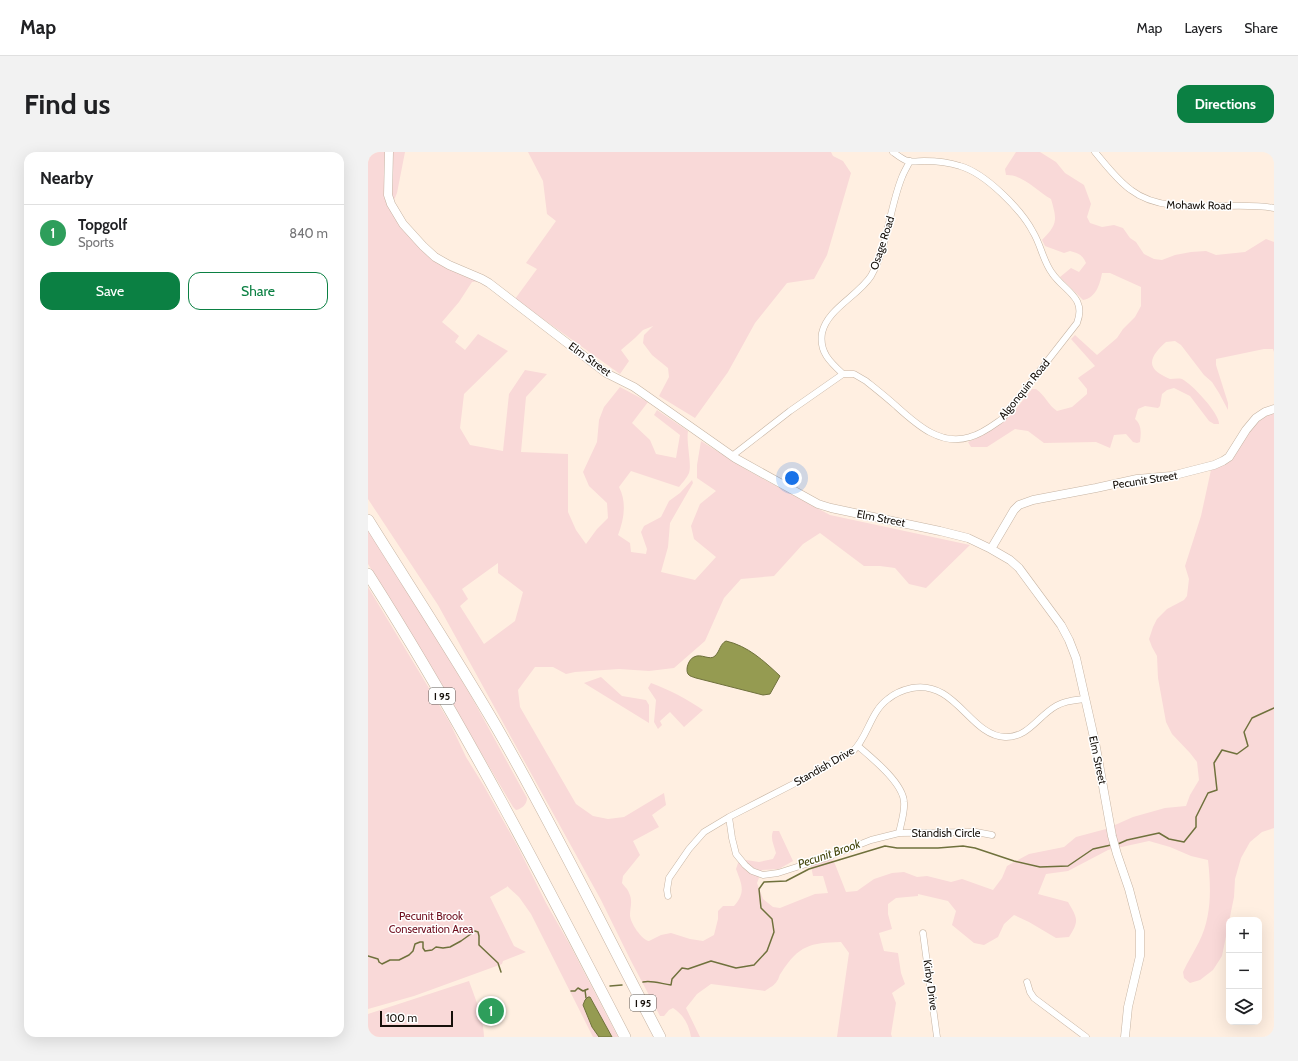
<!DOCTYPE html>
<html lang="en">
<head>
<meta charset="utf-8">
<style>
  :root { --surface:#fff; --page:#f2f2f2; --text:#202124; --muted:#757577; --line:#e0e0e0; --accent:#0b8043 }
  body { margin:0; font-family:Cabin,sans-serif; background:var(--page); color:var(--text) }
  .controls { position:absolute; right:12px; bottom:12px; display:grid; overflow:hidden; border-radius:8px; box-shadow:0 4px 16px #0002 }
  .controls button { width:36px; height:36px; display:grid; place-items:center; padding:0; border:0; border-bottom:1px solid var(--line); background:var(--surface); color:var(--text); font:20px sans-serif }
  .scale { position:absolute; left:12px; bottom:10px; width:73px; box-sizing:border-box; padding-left:4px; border:2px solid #16100a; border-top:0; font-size:11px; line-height:14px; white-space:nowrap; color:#16100a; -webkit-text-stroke:3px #fff; paint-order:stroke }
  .you { position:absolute; left:424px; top:326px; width:14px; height:14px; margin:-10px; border:3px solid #fff; border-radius:50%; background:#1a73e8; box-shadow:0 0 0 6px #1a73e833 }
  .badge { display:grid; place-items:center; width:26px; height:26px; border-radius:50%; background:var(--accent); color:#fff; font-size:13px; font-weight:700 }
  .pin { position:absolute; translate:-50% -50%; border:2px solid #fff; box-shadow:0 1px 4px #0006 }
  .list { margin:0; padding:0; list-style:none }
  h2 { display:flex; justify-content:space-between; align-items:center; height:52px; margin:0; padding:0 16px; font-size:17px }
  h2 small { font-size:13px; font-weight:400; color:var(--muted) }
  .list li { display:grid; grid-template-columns:26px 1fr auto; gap:12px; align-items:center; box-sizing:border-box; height:56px; padding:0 16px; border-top:1px solid var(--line) }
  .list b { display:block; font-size:15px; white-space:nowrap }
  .list p { margin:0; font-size:13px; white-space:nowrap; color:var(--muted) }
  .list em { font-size:13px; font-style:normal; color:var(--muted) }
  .actions { display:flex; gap:8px; padding:12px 16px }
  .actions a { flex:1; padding:9px 0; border:1px solid var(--accent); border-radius:12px; text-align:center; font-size:14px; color:var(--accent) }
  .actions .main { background:var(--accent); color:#fff }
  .icon { flex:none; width:22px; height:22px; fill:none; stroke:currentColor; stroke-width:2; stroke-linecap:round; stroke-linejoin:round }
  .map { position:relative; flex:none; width:906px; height:885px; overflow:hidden; border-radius:12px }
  header { display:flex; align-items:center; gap:24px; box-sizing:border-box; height:56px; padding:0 20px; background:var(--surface); border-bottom:1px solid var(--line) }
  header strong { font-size:19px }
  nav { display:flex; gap:22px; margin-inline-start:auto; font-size:14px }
  .intro { display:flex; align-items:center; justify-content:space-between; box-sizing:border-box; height:96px; padding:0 24px }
  h1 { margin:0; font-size:28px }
  .button { padding:10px 18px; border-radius:12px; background:var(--accent); color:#fff; font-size:14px; font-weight:700 }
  main { display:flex; gap:24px; padding:0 24px }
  aside { flex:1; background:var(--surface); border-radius:12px; box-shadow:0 4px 16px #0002 }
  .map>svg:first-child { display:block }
</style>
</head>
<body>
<header>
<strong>Map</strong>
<nav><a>Map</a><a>Layers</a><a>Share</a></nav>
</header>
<div class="intro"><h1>Find us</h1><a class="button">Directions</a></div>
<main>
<aside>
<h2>Nearby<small></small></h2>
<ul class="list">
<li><span class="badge" style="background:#2e9e5b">1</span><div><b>Topgolf</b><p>Sports</p></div><em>840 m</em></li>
</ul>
<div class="actions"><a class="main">Save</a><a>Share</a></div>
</aside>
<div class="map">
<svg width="906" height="885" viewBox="0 0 906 885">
  <rect width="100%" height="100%" fill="#ffefe1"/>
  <path fill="#f9d9d8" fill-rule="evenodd" d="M0 0H37L29 41 22 58C35 77 48 95 67 108 81 117 98 122 112 129L104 130 91 150 74 170 91 184 87 190 97 198 110 182 140 199 96 242 92 276 102 293 135 299 141 242 157 218 179 222 158 245 153 300 200 302V360L208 378 218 392 229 377 240 366 239 351 221 334 215 320 229 290 231 268 236 255 252 235 280 250 264 271 282 288 288 302 308 306 312 283 286 263 289 258 320 279C318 291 324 312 321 321 319 326 314 331 311 335L263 319 251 335C259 350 256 368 250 383L262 391 263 400 278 402 279 397 273 380 276 374 293 365 301 349 312 341 324 328 325 331 302 371 300 395 293 420 327 428 348 405 326 387 323 374 332 352 348 339 329 326V313L333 289 379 318 462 363 602 393 558 436 541 432 527 416 512 414H496L452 381 435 392 406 424 373 427 356 446 337 489 306 516 281 519 251 517 207 520 198 522 185 515H167L150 538 152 555 208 652 225 664 240 667 256 665 296 641 298 653 284 663 291 675 265 689 272 703 255 724 254 731C256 734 260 737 261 741 265 749 262 755 262 763 262 771 274 788 281 789L293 783 303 781 322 787 335 789 346 783 350 767V759L355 754H366C378 740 374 733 368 717L370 711 378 708 391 710 405 707 408 701C406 693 402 687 405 679H411L425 709 411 717 394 718 389 731 395 747 405 755 412 756 447 742 460 741 455 724H445L443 714 465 707 478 740 489 739 506 727 524 721 536 720 549 725 559 724 583 730 594 727 625 738 634 726 639 714 661 702 696 695 708 685 738 677 765 665 797 656 818 654 822 643 831 628 829 610 822 601 804 582 798 570 790 526 789 504 784 495 781 487 785 475 789 467 799 457 816 448 819 444 821 427 817 414 833 364 843 318 886 273 897 264 906 261V676L894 680 882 690 873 706 867 727 866 745 854 804 845 818 832 828 822 831 816 826 815 820C820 809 826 800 831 790 844 764 843 736 840 708L823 704 802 695 781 689 740 698 700 719 678 722 670 742 700 750C709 766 712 768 701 785L688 786 661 770 646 763 636 772 630 785 616 793 606 791 584 773 588 759 580 749 550 742V744L528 746 520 752V762L524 777 511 781 516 799 530 801 533 821 537 832 524 841 528 851 523 882 524 885H469L481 801 473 790C442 791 431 793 413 821 411 823 411 827 409 829 407 833 401 836 397 839L343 832 329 842 318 856 332 885H323C321 873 316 863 305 856L301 858 296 864H292L262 807 233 748 70 453 0 347ZM130 411V421L155 440 147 469 116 492 92 454 100 447 94 437Z
    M160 0H463L465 4 475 9 483 21 459 103 446 127 419 131 387 171 360 220 327 266 291 244 301 225 300 216 284 203 275 191 276 183 285 174 275 178 267 186 253 198 261 209 252 222 147 147 169 117 158 111 188 69 179 62 175 29Z
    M648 0H672L688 10 697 21 716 33 723 52 719 65 722 71 734 75 746 73 755 76 762 86 768 90 776 102 786 107 794 108 807 103 823 100 838 99 848 103 877 100 898 87 906 90V200L905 197H896L848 207V213L860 251V258L851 241 844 230 836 223 813 193 807 189 798 190C787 200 775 213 794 223 796 224 799 226 802 227 806 227 810 226 814 227 824 232 852 262 851 272H846L841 269 822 244 806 236 799 238 794 242 792 254 790 256 777 254 770 257 767 267C774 273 773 281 772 290L769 291 765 290 758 282 746 283 742 296 728 290 676 291 660 279 647 277 619 295H603L600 290 611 285 643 263 664 237H668C677 243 680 253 689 259L704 255 719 242V237L710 226 727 214 703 187 707 183 729 203 749 186 755 177 767 165 773 154V135L742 121H734C732 132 728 146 715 148L692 125 703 116 711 120 718 111C715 103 710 101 702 99L696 101 677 94 674 88C690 72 689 68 683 47 669 39 654 22 638 23L637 17Z
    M0 375 57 467 103 544 159 646C159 652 154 657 148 658L145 655 39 475 0 412Z
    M0 435 82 571 98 605 116 634 150 695 178 751 202 793 250 885H244L222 845 215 853 224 875 231 885H225L163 762 151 745 139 734V735L122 745 146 794 158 800 135 809 134 812 46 844 0 857Z
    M233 525 254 544 278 548 281 553V571L216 531Z
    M283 531C302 538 319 547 335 558L316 575 302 560 292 569 294 573 290 577 286 570 288 548 280 536Z
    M101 829C108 849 115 863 116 885H0V862Z"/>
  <path fill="#959b51" stroke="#6f713c" d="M358 489C380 494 396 509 412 524L402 542 395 543 328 526C325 525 321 524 320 522 317 517 321 507 326 505 333 501 342 509 347 504 352 499 352 492 358 489Z
    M220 845H222L244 885H231L224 875 215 853 217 848Z"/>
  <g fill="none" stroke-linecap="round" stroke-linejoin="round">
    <path stroke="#6f713c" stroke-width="1.5" d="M750 692 759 688 791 681 801 687 816 690 828 675V665L840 641 849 638 846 611 854 598 869 602 880 594 876 580 884 566 906 556
      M0 804 10 807 11 810 14 812 22 808H31L41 803 45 799 47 792 52 790H55V796L57 799 64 798 68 795 75 796 82 795 93 789 107 779 110 780 111 784V793L130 811 133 820
      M275 830C284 828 294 832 303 833L304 827 314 816 320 817 343 809 368 816 386 813 399 799 406 780 404 767 393 756 391 737 396 730 418 729 441 717 517 694 529 696H570L595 694 607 696 646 709 672 715 700 714 725 697 743 693
      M242 834 254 833
      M217 838 218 846
      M203 839H207L210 836 215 839 220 837"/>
    <g stroke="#c6b4a3" stroke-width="7">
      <path id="street" d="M727 0C738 13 749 28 763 38 799 66 862 48 906 56
        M475 222C462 210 451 200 454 181 459 157 490 144 503 124 520 94 521 57 534 25 536 20 539 15 542 9
        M364 304 422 259 475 222H486L498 229C508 237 517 244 527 253 547 271 572 295 602 285 614 282 624 274 634 267L709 171C719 145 696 139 684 121 675 109 673 93 665 80 653 57 617 21 592 14 580 10 568 9 556 9 551 9 545 10 540 9 535 8 529 3 525 0
        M490 594C504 606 535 631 536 650 537 660 533 671 531 681
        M624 683 608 680 531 681 503 688 457 706 410 721 395 723 384 719 377 713 368 702 364 686 361 665 435 627 485 599C500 585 502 560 520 547 527 541 535 538 544 536 588 528 601 583 637 585 660 586 670 564 688 554 696 549 707 548 717 547
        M300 744 299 738 301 726 321 697 336 680 361 665
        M555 781 569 885
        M659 830 662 840 666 846 718 885"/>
    </g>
    <g stroke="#c6b4a3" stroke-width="9">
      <path id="secondary" d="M21 0 20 43 23 52 35 72 55 94 67 105 81 113 114 127 121 131 238 221 266 235 367 306 450 352 463 356 572 379 600 386 623 397 642 408 651 416 693 473 701 488 708 506 727 590 744 684 749 702 761 737 772 779V804L760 855 757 885
        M623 397 646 358 651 353 665 348 728 336 769 327 803 324 846 313 855 309 861 305 878 278 888 266 897 260 906 257"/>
    </g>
    <g stroke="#c6b4a3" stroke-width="12">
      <path id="highway" d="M0 368C43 437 88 505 129 576 187 677 238 782 292 885
        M0 422C95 571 176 728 257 885"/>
    </g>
    <use href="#street" stroke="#fff" stroke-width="6"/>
    <use href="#secondary" stroke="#fff" stroke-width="8"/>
    <use href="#highway" stroke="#fff" stroke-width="11"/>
  </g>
  <g text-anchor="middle" stroke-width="3" stroke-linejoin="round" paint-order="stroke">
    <g fill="#fff" stroke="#5c5854" stroke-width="1">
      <rect x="61" y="536" width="26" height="16" rx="3"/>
      <rect x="262" y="843" width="26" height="16" rx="3"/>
    </g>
    <g font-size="10" font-weight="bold" fill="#16100a">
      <text x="74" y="548">I 95</text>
      <text x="275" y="855">I 95</text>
    </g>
    <g font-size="11" fill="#16100a" stroke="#fff">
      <text transform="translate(831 53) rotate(1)" y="4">Mohawk Road</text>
      <text transform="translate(514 91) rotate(-72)" y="4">Osage Road</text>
      <text transform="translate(222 207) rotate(36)" y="4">Elm Street</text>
      <text transform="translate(656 237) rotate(-51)" y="4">Algonquin Road</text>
      <text transform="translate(777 328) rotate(-9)" y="4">Pecunit Street</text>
      <text transform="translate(513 366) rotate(11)" y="4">Elm Street</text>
      <text transform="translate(730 608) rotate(78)" y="4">Elm Street</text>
      <text transform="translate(456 614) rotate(-30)" y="4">Standish Drive</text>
      <text x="578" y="685">Standish Circle</text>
      <text transform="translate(563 833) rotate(82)" y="4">Kirby Drive</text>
    </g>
    <g font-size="11" fill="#6d0c1c" stroke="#fff">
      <text x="63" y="768">Pecunit Brook<tspan x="63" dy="13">Conservation Area</tspan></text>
    </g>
    <g font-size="12" font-style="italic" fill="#44470d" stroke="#fff">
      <text transform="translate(461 702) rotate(-19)" y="4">Pecunit Brook</text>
    </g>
  </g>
</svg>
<div class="controls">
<button>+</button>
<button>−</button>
<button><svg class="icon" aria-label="layers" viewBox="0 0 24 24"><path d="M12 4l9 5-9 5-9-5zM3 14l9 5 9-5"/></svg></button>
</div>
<div class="scale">100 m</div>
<div class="you"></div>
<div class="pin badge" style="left:123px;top:859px;background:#2e9e5b">1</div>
</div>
</main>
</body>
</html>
